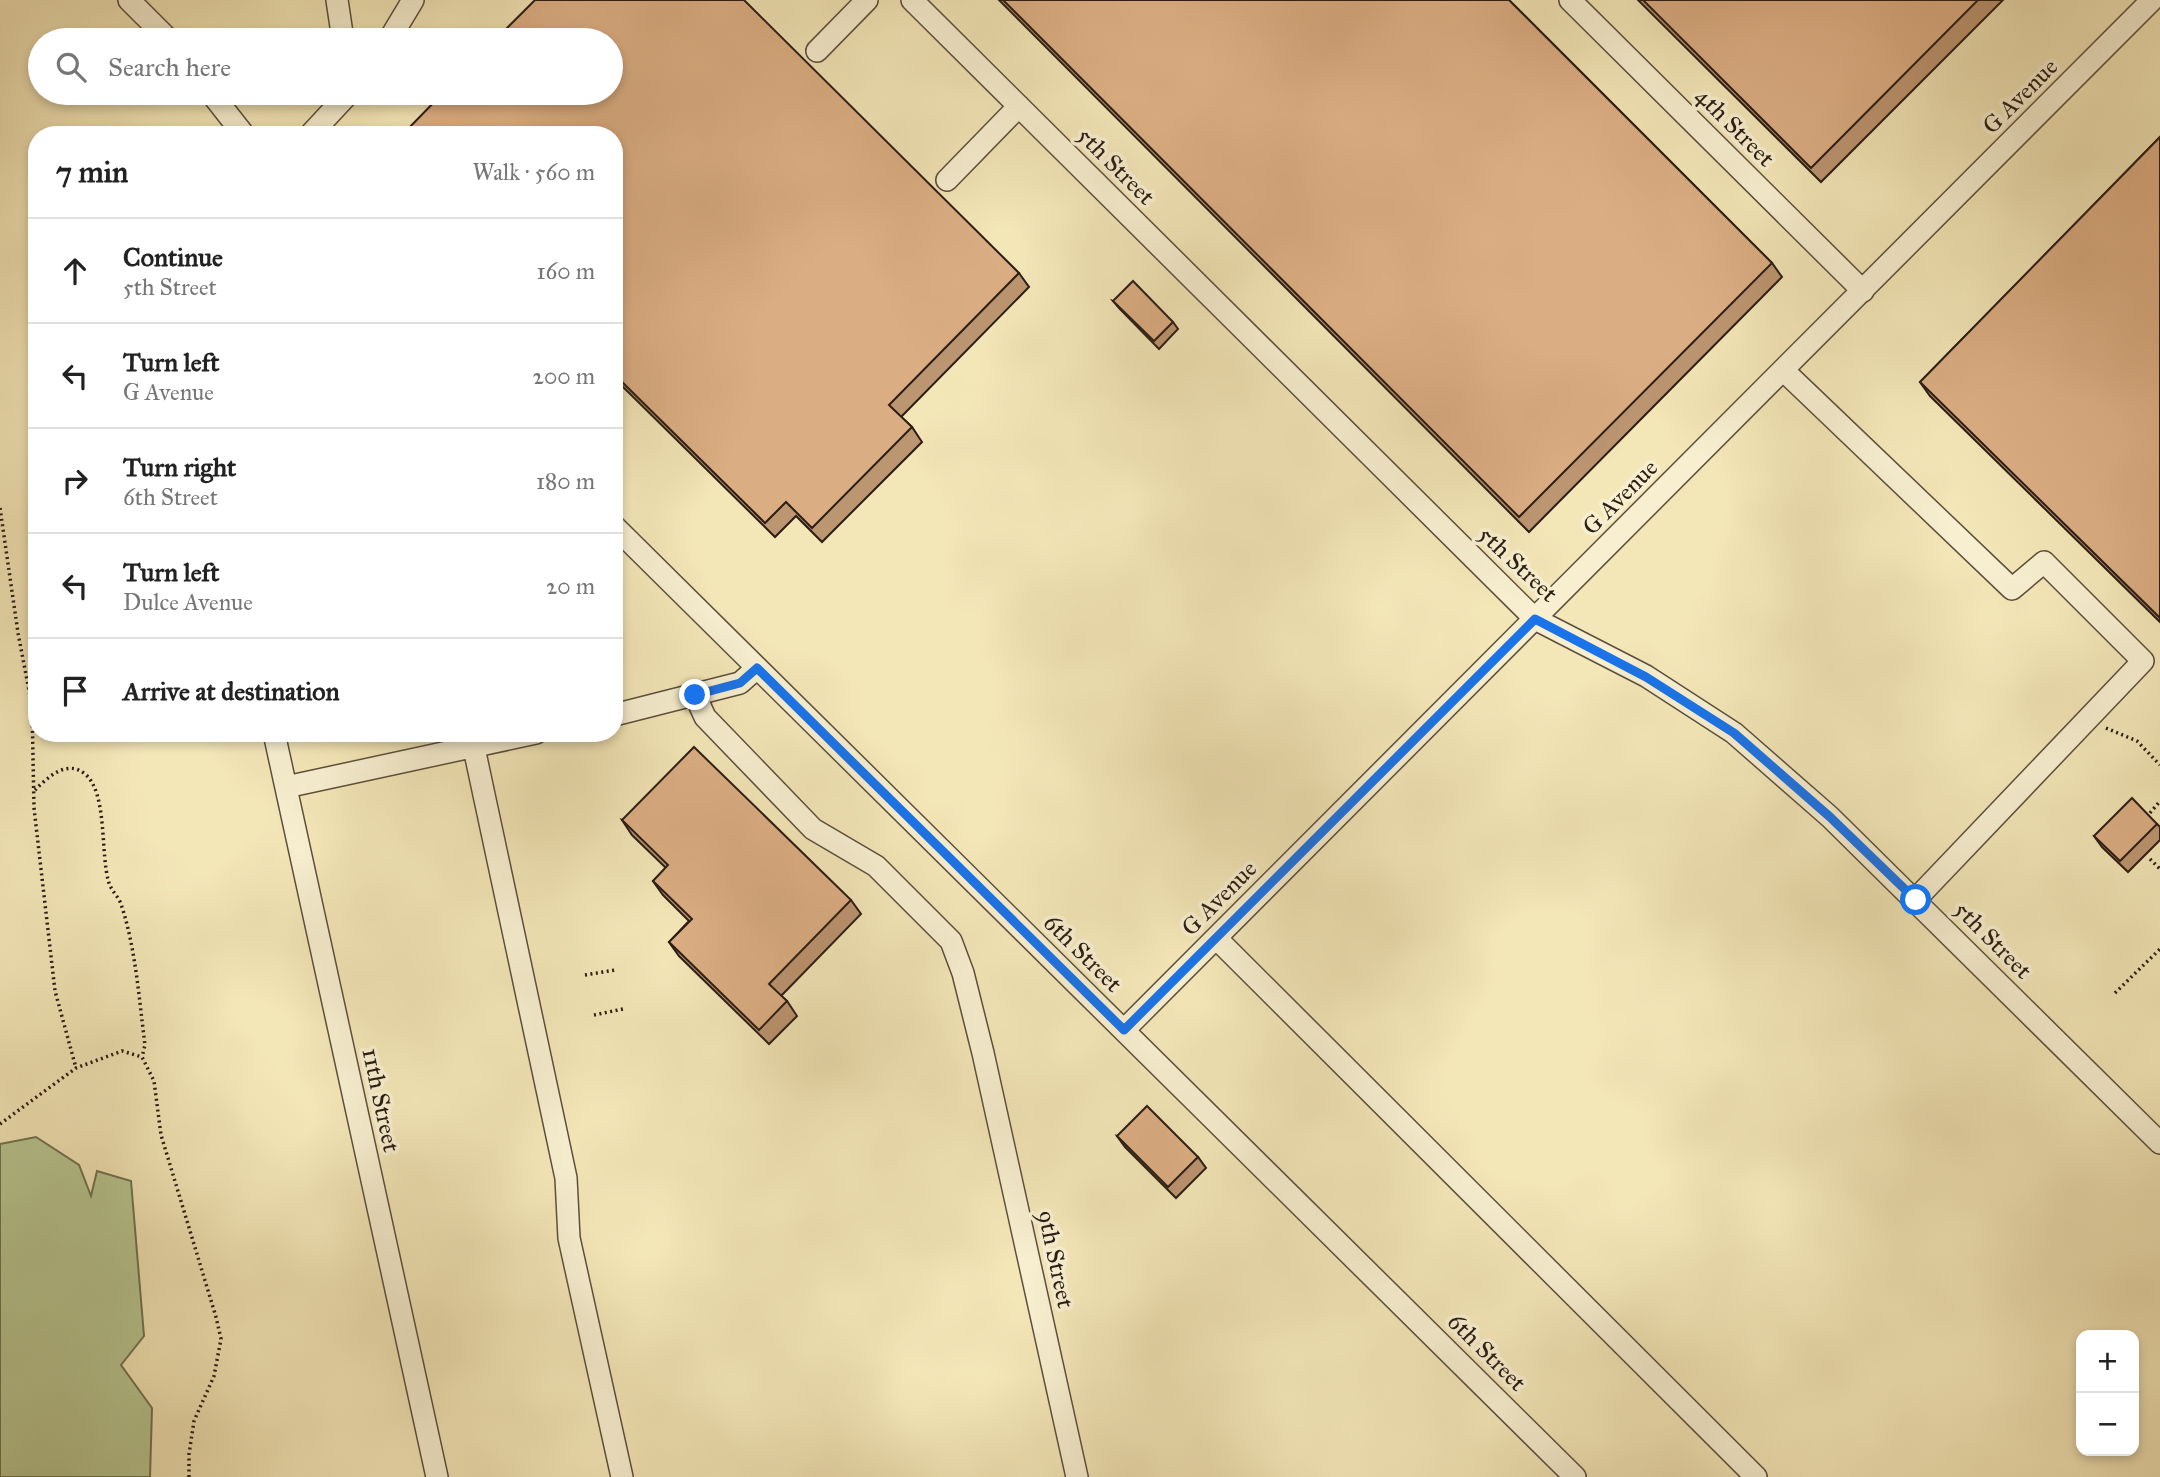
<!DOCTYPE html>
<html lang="en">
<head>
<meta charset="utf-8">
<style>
  :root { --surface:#fff; --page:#f6f6f6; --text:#222; --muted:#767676; --line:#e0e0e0 }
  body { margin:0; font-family:"IM FELL Great Primer",serif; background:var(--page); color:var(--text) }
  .controls { position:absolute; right:21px; bottom:21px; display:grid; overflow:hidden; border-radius:14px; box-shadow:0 4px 10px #0003 }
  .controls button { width:63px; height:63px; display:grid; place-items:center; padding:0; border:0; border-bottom:2px solid var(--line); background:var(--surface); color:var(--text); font:35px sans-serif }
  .stop { position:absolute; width:21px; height:21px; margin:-16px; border:5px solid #1a73e8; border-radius:50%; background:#fff }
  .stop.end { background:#1a73e8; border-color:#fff; box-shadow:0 2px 7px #0008 }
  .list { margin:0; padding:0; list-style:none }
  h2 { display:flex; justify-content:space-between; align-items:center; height:91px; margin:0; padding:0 28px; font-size:30px }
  h2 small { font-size:23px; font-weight:400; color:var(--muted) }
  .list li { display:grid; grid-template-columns:46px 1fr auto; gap:21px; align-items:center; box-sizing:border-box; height:105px; padding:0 28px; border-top:2px solid var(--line) }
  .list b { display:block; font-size:26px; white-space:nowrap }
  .list p { margin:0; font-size:23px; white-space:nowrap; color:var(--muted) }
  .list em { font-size:23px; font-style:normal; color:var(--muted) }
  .icon { flex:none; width:38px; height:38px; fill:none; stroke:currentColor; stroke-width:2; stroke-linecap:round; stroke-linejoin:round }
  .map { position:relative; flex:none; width:2160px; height:1477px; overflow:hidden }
  .search { position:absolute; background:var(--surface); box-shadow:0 4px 10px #0003; left:28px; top:28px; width:595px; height:77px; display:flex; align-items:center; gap:18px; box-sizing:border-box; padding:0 24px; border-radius:38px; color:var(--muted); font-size:26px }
  .panel { position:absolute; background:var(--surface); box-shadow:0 4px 10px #0003; left:28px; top:126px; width:595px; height:616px; border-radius:28px }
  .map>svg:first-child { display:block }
</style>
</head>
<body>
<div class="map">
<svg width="2160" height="1477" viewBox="0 0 2160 1477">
  <rect width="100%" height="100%" fill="#f3e6b7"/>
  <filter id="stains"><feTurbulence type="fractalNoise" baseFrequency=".00286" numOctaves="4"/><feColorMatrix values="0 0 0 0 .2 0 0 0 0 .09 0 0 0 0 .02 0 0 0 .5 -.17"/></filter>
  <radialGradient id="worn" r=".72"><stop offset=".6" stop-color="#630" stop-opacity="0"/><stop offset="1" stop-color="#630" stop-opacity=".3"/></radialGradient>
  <path fill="#b7c691" stroke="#707252" stroke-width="2" d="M36 1137 79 1165 91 1196 97 1171 131 1181 144 1336 121 1365 152 1408 150 1477H0V1144Z"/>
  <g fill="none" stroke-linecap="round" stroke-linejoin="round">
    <g stroke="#5c4f3d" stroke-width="24">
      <path id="minor" d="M129 0 169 40
        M337 0 343 40
        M912 0 1535 619 1646 676 1734 733 1830 817 2160 1143
        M1570 0 1863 291
        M389 40 413 0
        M817 51 867 0
        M211 93 244 135
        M310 135 349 93
        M947 180 1019 106
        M1783 370 2012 589 2044 562 2143 661 1916 899
        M614 526 1575 1477
        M695 695 705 717 813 829 876 866 951 941 963 973 983 1053 1077 1477
        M614 715 740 683 757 668
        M274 733 437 1477
        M474 748 566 1178 569 1238 622 1477
        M286 787 536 733
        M1216 938 1756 1477
        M1124 1030 2152 0"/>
    </g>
    <path stroke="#2a1d14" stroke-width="3.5" stroke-dasharray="2 3.5" stroke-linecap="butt" d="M0 508 18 633 32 706 34 808 55 991 76 1068
      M2106 728 2137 741 2160 765
      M35 790C48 777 67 759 85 774 108 793 100 855 109 883 112 892 120 898 122 907 136 951 139 999 145 1045L142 1057
      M2150 813 2160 801
      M2150 859 2160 869
      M585 975 615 970
      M2115 993 2160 949
      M594 1015 623 1009
      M0 1124 76 1068 122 1051 142 1057 154 1081 161 1135 216 1317 221 1339 214 1376 194 1421 189 1454V1477"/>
    <use href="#minor" stroke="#f7efd0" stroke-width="21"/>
  </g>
  <path fill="#bc9571" stroke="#2a1d14" stroke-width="2" d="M999 0H1509L1772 263 1782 277 1529 532Z
    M1638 0H2003L1821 182Z
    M614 135 1019 273 1029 287 901 417 912 427 922 442 822 542 796 516 775 537 614 378Z
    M2160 137V622L1930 396 1920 382Z
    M1113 301 1173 322 1178 329 1159 349 1119 308Z
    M622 820 851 900 861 914 781 996 787 1001 797 1016 769 1044 679 956 669 942 689 921 663 895 653 881 666 868 632 835Z
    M2157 824 2160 827V840L2128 872 2102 847 2094 836Z
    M1117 1136 1198 1157 1206 1168 1176 1198 1125 1147Z"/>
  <path fill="#dbad83" stroke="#2a1d14" stroke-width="2" d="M535 0H744L1019 273 889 405 912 427 812 528 786 502 765 523 614 374V135H402L443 93H611V40H495Z
    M1003 0H1509L1772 263 1519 517Z
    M1643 0H1978L1811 168Z
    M2160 137V618L1920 382Z
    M1133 281 1173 322 1154 341 1113 301Z
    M694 747 851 900 769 984 787 1001 759 1030 669 942 692 919 653 881 668 865 622 820Z
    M2132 798 2157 824 2120 861 2094 836Z
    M1147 1106 1198 1157 1168 1187 1117 1136Z"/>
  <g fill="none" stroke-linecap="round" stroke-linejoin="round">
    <path stroke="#1a73e8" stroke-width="9" d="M695 695 740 683 757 668 1124 1030 1535 619 1646 677 1734 733 1830 817 1916 900"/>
  </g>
  <g text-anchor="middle" stroke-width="7" stroke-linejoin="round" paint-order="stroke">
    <g font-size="24" fill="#2a1d14" stroke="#f7efd0">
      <text transform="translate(2020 96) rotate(-45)" y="8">G Avenue</text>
      <text transform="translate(1735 127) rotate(45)" y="8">4th Street</text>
      <text transform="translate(1116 166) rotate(45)" y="8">5th Street</text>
      <text transform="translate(1620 497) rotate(-45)" y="8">G Avenue</text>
      <text transform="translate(1518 564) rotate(43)" y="8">5th Street</text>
      <text transform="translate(1219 898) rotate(-45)" y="8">G Avenue</text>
      <text transform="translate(1993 940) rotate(45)" y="8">5th Street</text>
      <text transform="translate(1083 953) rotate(45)" y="8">6th Street</text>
      <text transform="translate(381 1100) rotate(78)" y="8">11th Street</text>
      <text transform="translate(1056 1259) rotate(78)" y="8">9th Street</text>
      <text transform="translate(1487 1352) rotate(45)" y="8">6th Street</text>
    </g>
  </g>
  <rect width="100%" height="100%" filter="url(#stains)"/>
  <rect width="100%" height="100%" fill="url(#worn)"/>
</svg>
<div class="controls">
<button>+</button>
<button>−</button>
</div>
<div class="stop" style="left:1916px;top:900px"></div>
<div class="stop end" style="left:695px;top:695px"></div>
<div class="search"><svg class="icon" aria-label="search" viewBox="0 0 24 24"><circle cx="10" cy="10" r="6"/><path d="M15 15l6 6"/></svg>Search here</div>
<section class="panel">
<h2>7 min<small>Walk · 560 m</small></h2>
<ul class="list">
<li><svg class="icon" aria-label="ahead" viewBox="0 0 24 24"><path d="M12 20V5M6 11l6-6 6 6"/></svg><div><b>Continue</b><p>5th Street</p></div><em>160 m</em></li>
<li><svg class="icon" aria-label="left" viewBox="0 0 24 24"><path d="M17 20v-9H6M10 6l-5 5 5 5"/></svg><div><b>Turn left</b><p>G Avenue</p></div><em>200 m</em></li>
<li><svg class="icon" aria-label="right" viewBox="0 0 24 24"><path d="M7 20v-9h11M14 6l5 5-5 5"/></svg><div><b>Turn right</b><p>6th Street</p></div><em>180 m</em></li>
<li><svg class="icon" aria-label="left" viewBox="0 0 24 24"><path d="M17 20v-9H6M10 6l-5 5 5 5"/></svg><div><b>Turn left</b><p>Dulce Avenue</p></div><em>20 m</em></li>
<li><svg class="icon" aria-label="arrive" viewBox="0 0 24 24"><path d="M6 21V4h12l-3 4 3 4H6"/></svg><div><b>Arrive at destination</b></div></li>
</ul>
</section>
</div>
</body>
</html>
